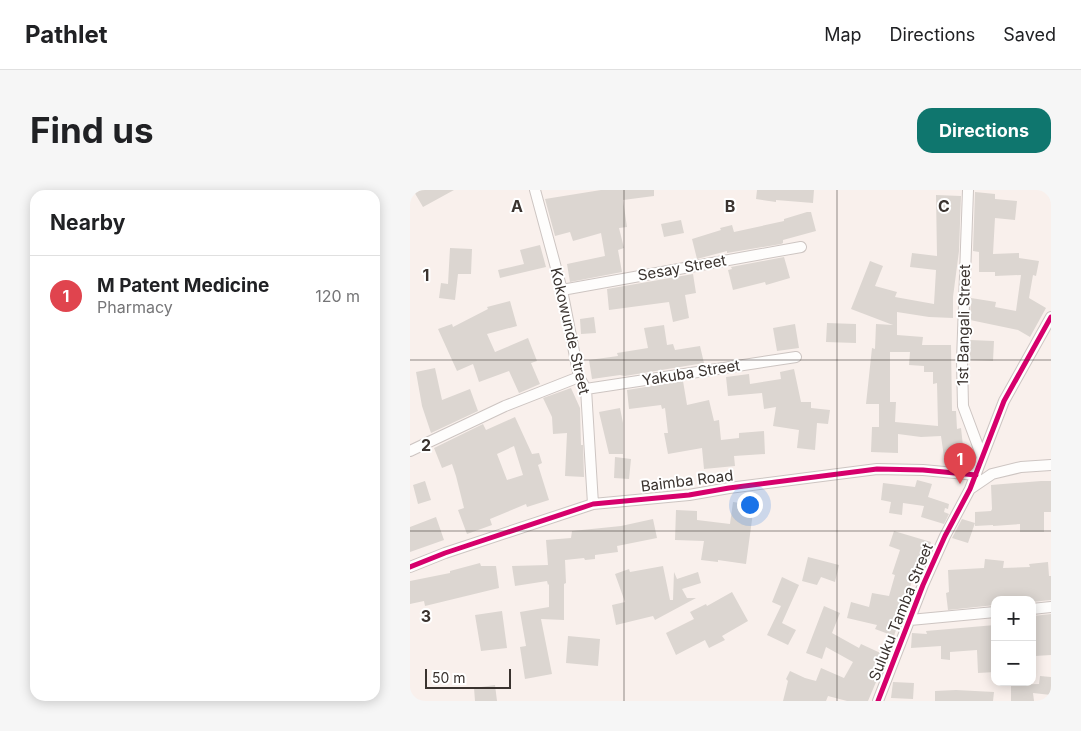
<!DOCTYPE html>
<html lang="en">
<head>
<meta charset="utf-8">
<style>
  :root { --surface:#fff; --page:#f6f6f6; --text:#202124; --muted:#757577; --line:#e0e0e0; --accent:#0f766e }
  body { margin:0; font-family:Inter,sans-serif; background:var(--page); color:var(--text) }
  .controls { position:absolute; right:15px; bottom:15px; display:grid; overflow:hidden; border-radius:10px; box-shadow:0 2px 12px #0003 }
  .controls button { width:45px; height:45px; display:grid; place-items:center; padding:0; border:0; border-bottom:1px solid var(--line); background:var(--surface); color:var(--text); font:25px sans-serif }
  .scale { position:absolute; left:15px; bottom:12px; width:86px; box-sizing:border-box; padding-left:5px; border:2px solid #3a332f; border-top:0; font-size:14px; line-height:18px; white-space:nowrap; color:#3a332f; -webkit-text-stroke:4px #fff; paint-order:stroke }
  .you { position:absolute; left:339px; top:314px; width:18px; height:18px; margin:-12px; border:4px solid #fff; border-radius:50%; background:#1a73e8; box-shadow:0 0 0 8px #1a73e833 }
  .badge { display:grid; place-items:center; width:32px; height:32px; border-radius:50%; background:var(--accent); color:#fff; font-size:16px; font-weight:700 }
  .pin { position:absolute; translate:-50% -41px; filter:drop-shadow(0 1px 2px #0008) }
  .pin::after { content:''; position:absolute; top:26px; width:18px; height:15px; background:inherit; clip-path:polygon(0 0,100% 0,50% 100%) }
  .list { margin:0; padding:0; list-style:none }
  h2 { display:flex; justify-content:space-between; align-items:center; height:65px; margin:0; padding:0 20px; font-size:21px }
  h2 small { font-size:16px; font-weight:400; color:var(--muted) }
  .list li { display:grid; grid-template-columns:32px 1fr auto; gap:15px; align-items:center; box-sizing:border-box; height:80px; padding:0 20px; border-top:1px solid var(--line) }
  .list b { display:block; font-size:19px; white-space:nowrap }
  .list p { margin:0; font-size:16px; white-space:nowrap; color:var(--muted) }
  .list em { font-size:16px; font-style:normal; color:var(--muted) }
  .map { position:relative; flex:none; width:641px; height:511px; overflow:hidden; border-radius:15px }
  header { display:flex; align-items:center; gap:30px; box-sizing:border-box; height:70px; padding:0 25px; background:var(--surface); border-bottom:1px solid var(--line) }
  header strong { font-size:24px }
  nav { display:flex; gap:28px; margin-inline-start:auto; font-size:18px }
  .intro { display:flex; align-items:center; justify-content:space-between; box-sizing:border-box; height:120px; padding:0 30px }
  h1 { margin:0; font-size:35px }
  .button { padding:12px 22px; border-radius:15px; background:var(--accent); color:#fff; font-size:18px; font-weight:700 }
  main { display:flex; gap:30px; padding:0 30px }
  aside { flex:1; background:var(--surface); border-radius:15px; box-shadow:0 2px 12px #0003 }
  .map>svg:first-child { display:block }
</style>
</head>
<body>
<header>
<strong>Pathlet</strong>
<nav><a>Map</a><a>Directions</a><a>Saved</a></nav>
</header>
<div class="intro"><h1>Find us</h1><a class="button">Directions</a></div>
<main>
<aside>
<h2>Nearby<small></small></h2>
<ul class="list">
<li><span class="badge" style="background:#e0444e">1</span><div><b>M Patent Medicine</b><p>Pharmacy</p></div><em>120 m</em></li>
</ul>
</aside>
<div class="map">
<svg width="641" height="511" viewBox="0 0 641 511">
  <rect width="100%" height="100%" fill="#f9f0ec"/>
  <path fill="#dcd6d1" fill-rule="evenodd" d="M3 0H44L13 17Z
    M191 0H244V6L213 10 217 37 209 38 214 58 208 60 212 82 160 92 157 74 195 66 191 43 163 51 160 42 145 46 135 9Z
    M347 0H404L403 13 366 10V12L346 9Z
    M565 2 585 4V9L607 11 605 30 585 28 583 64 609 63V68L629 71 626 86 623 85 619 108 636 118 620 147 608 140 560 130 561 108 586 112 585 117 606 121 611 85 585 86V82H569V62L563 61Z
    M526 5 551 6 549 61 543 107V128L519 127 487 122V145L513 147 512 155H541L542 221H546L547 239 551 238 554 265 534 267 531 246 511 247 488 244V263L461 262 462 237H469V214H456L462 158 465 159 466 134 483 135 441 119 460 71 473 76 465 96 487 102 485 107 524 114 526 80 500 77 502 63 527 66ZM480 162H500L499 175 514 176V182H523V194L527 193 528 236 485 232 486 212H480Z
    M397 22H401L406 41 373 50V53L371 54 317 63V61L287 69 282 49 311 40 310 38 322 35 324 42 374 31V29Z
    M271 30 274 43 254 47 251 34Z
    M130 55 136 77 90 88 88 80 114 74 110 60Z
    M40 58 62 59 61 84H48L45 110 29 108 31 93 38 94Z
    M374 67 380 88 356 95 355 92 323 100 318 80 322 79 321 77Z
    M283 84 286 103 275 105 279 128 263 132 259 112 199 120 197 99Z
    M100 111 107 136 77 144 85 162 118 148 127 171 121 173 130 194 109 203 99 181 69 192 63 174 47 181 28 139 42 134 43 137 78 119 77 117Z
    M184 127 186 143 171 144 170 129Z
    M417 133 446 134V153L416 152Z
    M385 134 389 158 367 161 363 138Z
    M254 135 257 155 263 154 265 160 290 156 294 173 215 186 210 185 182 189 179 170 208 166 207 163 238 158 234 138Z
    M560 150 584 151 583 171 559 170Z
    M25 178 32 210 60 199 68 221 21 243 12 216 6 182Z
    M384 179 391 212H401V218L420 220 418 234 407 233 405 260 387 258 389 240 363 236 366 217 354 219 352 203 318 206 316 187 339 184 340 194 371 189 370 182Z
    M273 191 277 215 299 210 304 231 309 230 311 250 329 248V243L354 241 355 264 324 266 325 276 294 279 292 258 258 264 254 243H258L255 218 252 219 251 215 219 219 217 200Z
    M161 198 170 218 171 255H173L174 287 155 286 157 243 143 244 142 227 133 208Z
    M210 218 213 233V264H199L189 222Z
    M105 227 122 264 129 263 132 273 128 275 139 310 117 317 116 314 80 329 82 335 57 344 48 320 54 318 46 286 42 274 32 278 24 258 73 234 76 240ZM104 256 113 285 97 290 87 264Z
    M205 267 221 269 219 289 204 288Z
    M507 290 522 294 518 307 539 314 538 319 535 318 534 322 539 324 534 334 511 327 514 316 493 313 492 325 479 323 481 312 471 310 473 293 505 297Z
    M15 291 21 310 8 314 3 295Z
    M631 291H641V322H634V342H610V334L583 336V335L565 336V322L581 321 582 319 581 295Z
    M323 312 344 315 336 374 308 370V372L291 370 294 351 265 350 266 320 287 321V330L320 334Z
    M26 327 34 350 0 362V337Z
    M243 329 247 348 207 356 208 362 185 365V369L175 370 174 368 155 370 156 393 154 394V430L131 429 142 484 115 489 110 457 116 456 110 422 139 417V394L138 395 137 391 105 396 102 376 138 375 136 350 161 348 162 341 211 336Z
    M552 329 565 333 558 353 542 348Z
    M484 341 521 352 514 373 512 372 506 388H504L502 391 484 446 465 439 467 435 437 428 441 412 459 417 462 403 479 406 485 385 482 384 490 360 479 356Z
    M398 367 429 375 425 392 411 387 407 395 392 391Z
    M575 369 594 371 593 378 620 377 619 374 638 372 639 386H641V410L622 412V410H585V415L538 420 536 403 539 402 538 380 574 378Z
    M70 373 71 376H86L89 398 15 416 14 411 0 414V391L40 383V381Z
    M253 376 260 410H263L264 382 267 389 288 382 291 393 272 399 277 408H286L245 430 243 426 206 435 202 415 215 412 205 384 219 379 220 382Z
    M372 387 389 395 372 433 386 440 378 455 357 445 371 416 362 412Z
    M322 402 338 431 312 446 315 450 299 458 295 450 266 465 256 443 284 429 280 422 296 414 297 416Z
    M414 416 430 423 422 443 449 458 451 454 477 466 458 511H437L418 506 416 511H373L378 491 376 489 380 481 395 488 406 491 411 478 434 488 443 472 416 457 412 469 396 463Z
    M92 421 97 458 71 461 65 425Z
    M641 424V465L625 466 623 426Z
    M585 435V482L568 483 567 460 540 462V470L531 469V456L501 458 502 443 517 444 516 441Z
    M158 446 190 449 188 476 156 473Z
    M630 486 641 487V505L623 503 624 511H601V495L629 494Z
    M483 492 504 493 503 509 481 508Z
    M85 495 87 511H65L64 498Z
    M546 500 584 502 583 511H525V501Z"/>
  <g fill="none" stroke-linecap="round" stroke-linejoin="round">
    <g stroke="#cdc5c2" stroke-width="12">
      <path id="street" d="M125 0 152 100 169 187 176 199 183 314
        M558 0 552 171 553 216 572 267
        M152 100 391 57
        M176 199 386 167
        M0 261 95 216 169 187
        M560 299 582 284 611 277 641 275
        M0 377 35 363 183 314 279 305 319 298 467 279 513 280 566 285
        M622 419 641 417
        M500 430 585 422
        M468 511 513 395 535 346 560 299 594 211 641 127"/>
    </g>
    <use href="#street" stroke="#fefdfc" stroke-width="10"/>
    <g stroke="#fff" stroke-width="8">
      <path id="cycleway" d="M0 377 35 363 183 314 279 305 319 298 467 279 513 280 566 285
        M468 511 513 395 535 346 560 299 594 211 641 127"/>
    </g>
    <use href="#cycleway" stroke="#d6006c" stroke-width="5"/>
  </g>
  <path fill="none" stroke="#3a332f" stroke-width="1" stroke-opacity="0.55" d="M214 0V511M427 0V511M0 170H641M0 341H641"/>
  <g text-anchor="middle" stroke-width="4" stroke-linejoin="round" paint-order="stroke">
    <g font-size="15" fill="#3a332f" stroke="#fff">
      <text transform="translate(272 78) rotate(-10)" y="5">Sesay Street</text>
      <text transform="translate(554 135) rotate(-89)" y="5">1st Bangali Street</text>
      <text transform="translate(160 141) rotate(77)" y="5">Kokowunde Street</text>
      <text transform="translate(281 183) rotate(-9)" y="5">Yakuba Street</text>
      <text transform="translate(277 291) rotate(-7)" y="5">Baimba Road</text>
      <text transform="translate(491 422) rotate(-68)" y="5">Suluku Tamba Street</text>
    </g>
  </g>
  <g font-size="16" text-anchor="middle" font-weight="bold" fill="#3a332f" stroke="#fff" stroke-width="4" stroke-linejoin="round" paint-order="stroke">
    <text x="107" y="22">A</text>
    <text x="320" y="22">B</text>
    <text x="534" y="22">C</text>
    <text x="16" y="91">1</text>
    <text x="16" y="261">2</text>
    <text x="16" y="432">3</text>
  </g>
</svg>
<div class="controls">
<button>+</button>
<button>−</button>
</div>
<div class="scale">50 m</div>
<div class="you"></div>
<div class="pin badge" style="left:550px;top:294px;background:#e0444e">1</div>
</div>
</main>
</body>
</html>
